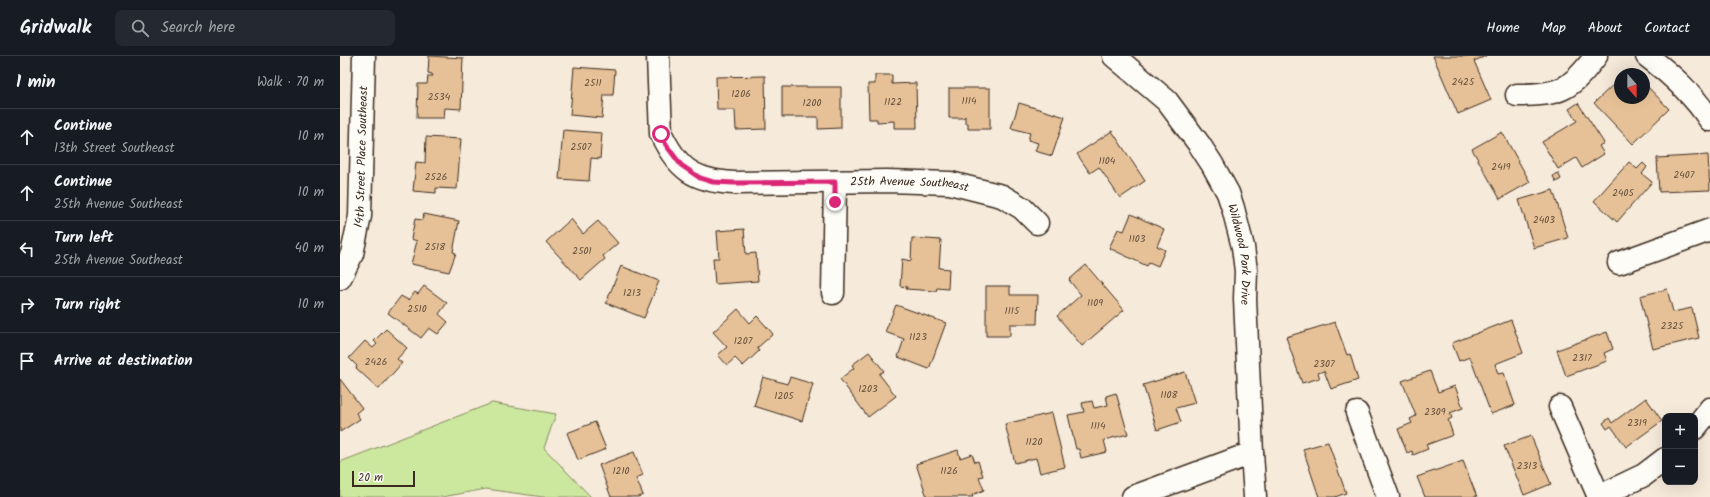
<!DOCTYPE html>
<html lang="en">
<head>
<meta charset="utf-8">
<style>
  :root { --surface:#171b24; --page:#242831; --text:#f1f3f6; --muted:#9ea1a6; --line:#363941 }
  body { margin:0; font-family:Kalam,sans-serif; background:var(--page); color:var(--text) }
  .controls { position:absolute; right:12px; bottom:12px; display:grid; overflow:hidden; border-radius:8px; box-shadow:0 4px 16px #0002 }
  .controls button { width:36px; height:36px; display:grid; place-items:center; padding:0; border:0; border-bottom:1px solid var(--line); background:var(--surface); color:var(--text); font:20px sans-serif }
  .compass { position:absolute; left:1274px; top:12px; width:36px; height:36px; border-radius:50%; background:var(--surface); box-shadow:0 4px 16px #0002; rotate:159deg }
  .scale { position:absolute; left:12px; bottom:10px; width:63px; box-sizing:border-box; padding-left:4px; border:2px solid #3b2a1e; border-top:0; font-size:11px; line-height:14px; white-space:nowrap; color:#3b2a1e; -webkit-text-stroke:3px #fdfcf7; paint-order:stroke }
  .stop { position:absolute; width:12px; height:12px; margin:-9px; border:3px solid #db2777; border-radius:50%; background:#fff }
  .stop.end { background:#db2777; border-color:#fff; box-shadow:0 1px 4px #0008 }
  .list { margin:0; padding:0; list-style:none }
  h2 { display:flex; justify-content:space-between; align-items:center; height:52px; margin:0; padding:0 16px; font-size:17px }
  h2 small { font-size:13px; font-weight:400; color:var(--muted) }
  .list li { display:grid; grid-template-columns:26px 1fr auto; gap:12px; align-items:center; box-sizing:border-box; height:56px; padding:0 16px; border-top:1px solid var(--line) }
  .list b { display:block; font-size:15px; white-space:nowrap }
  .list p { margin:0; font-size:13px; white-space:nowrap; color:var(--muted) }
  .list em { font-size:13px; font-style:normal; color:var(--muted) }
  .icon { flex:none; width:22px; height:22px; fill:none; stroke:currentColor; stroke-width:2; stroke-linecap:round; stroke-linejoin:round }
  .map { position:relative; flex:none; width:1370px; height:441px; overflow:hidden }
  header { display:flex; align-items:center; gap:24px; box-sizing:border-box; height:56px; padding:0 20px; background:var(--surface); border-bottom:1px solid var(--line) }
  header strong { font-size:19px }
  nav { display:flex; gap:22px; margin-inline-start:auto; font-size:14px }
  .search { width:280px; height:36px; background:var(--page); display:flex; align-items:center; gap:10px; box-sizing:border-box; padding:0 14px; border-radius:8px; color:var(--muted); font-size:15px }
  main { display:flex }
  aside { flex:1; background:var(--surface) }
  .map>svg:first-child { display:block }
</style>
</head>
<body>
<header>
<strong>Gridwalk</strong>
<div class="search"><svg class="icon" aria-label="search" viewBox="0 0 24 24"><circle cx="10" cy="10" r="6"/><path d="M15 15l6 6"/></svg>Search here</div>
<nav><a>Home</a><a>Map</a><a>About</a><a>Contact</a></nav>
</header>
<main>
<aside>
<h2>1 min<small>Walk · 70 m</small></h2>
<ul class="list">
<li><svg class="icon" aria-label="ahead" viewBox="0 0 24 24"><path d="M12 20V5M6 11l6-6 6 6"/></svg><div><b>Continue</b><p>13th Street Southeast</p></div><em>10 m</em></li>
<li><svg class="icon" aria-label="ahead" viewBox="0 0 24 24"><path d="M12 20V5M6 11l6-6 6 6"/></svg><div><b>Continue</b><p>25th Avenue Southeast</p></div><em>10 m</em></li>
<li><svg class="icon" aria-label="left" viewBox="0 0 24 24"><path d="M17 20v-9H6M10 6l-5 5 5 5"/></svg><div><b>Turn left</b><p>25th Avenue Southeast</p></div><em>40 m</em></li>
<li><svg class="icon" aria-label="right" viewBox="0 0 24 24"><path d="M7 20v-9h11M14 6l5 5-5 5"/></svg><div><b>Turn right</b></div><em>10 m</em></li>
<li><svg class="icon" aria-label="arrive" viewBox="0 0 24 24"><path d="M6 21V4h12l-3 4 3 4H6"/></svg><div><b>Arrive at destination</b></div></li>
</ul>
</aside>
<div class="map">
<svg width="1370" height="441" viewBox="0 0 1370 441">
  <rect width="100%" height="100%" fill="#f6eada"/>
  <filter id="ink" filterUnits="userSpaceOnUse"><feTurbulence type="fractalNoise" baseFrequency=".025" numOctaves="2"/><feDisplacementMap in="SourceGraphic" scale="8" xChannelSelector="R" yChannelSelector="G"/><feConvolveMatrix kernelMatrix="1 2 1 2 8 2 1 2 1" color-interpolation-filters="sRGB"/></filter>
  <g filter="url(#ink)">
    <path fill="#cce89f" stroke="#84895e" d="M152 347 216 358 204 392 251 441H203L146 433 102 441H0V406Z"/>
    <path fill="#e6c197" stroke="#3b2a1e" d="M89 0 123 2 121 53 105 52 104 62H77L78 28H87L88 20H93L92 18 88 17Z
      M1093 0H1146L1134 5 1151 44 1118 58Z
      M234 11 275 14 273 39H264L262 62 230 59Z
      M535 19H552V28L576 27 577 72H554V65L537 66V63H529L528 28H535Z
      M425 20 426 73 396 74 395 54H377L376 21Z
      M1276 26 1280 30V42H1304V31L1306 29 1329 53 1293 88 1254 47Z
      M442 31H501V72L478 73V61H442Z
      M609 32H650V73H628V67H625V60L623 62H609Z
      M679 47 725 61 712 100 695 95 698 87 688 84 690 77 671 72Z
      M1238 47 1264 87 1259 90 1264 98 1242 112 1236 102 1218 113 1202 86 1237 65 1229 53Z
      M223 74 262 77 260 103 251 102 249 125 219 123Z
      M772 75 805 125 780 142 759 111 750 117 737 98Z
      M1162 76 1190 126 1160 143 1132 93Z
      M86 81 121 83 117 133 96 132V137L73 135 76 106 85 107Z
      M1368 99 1370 134 1319 136 1317 102Z
      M1289 106 1297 113 1303 107 1307 111 1302 118 1312 126 1277 166 1254 145Z
      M1218 117 1221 123 1216 126 1213 120Z
      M1213 134 1228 182 1194 192 1179 144Z
      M84 158 119 165 113 196 116 197 109 216 71 208 77 185 71 183 75 163 82 164Z
      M791 158 824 173 817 190 825 194 818 210 809 206 807 210 769 192 778 173 784 175Z
      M231 163 243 178 258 165 278 187 263 200 265 203 241 224 206 186Z
      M404 173 406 198 416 197 418 225 375 228 373 202H379L377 175Z
      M572 182 601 184 599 212 609 213 608 233 597 232 596 235 566 233 567 231 560 230 562 203 571 205Z
      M746 209 784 254 742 290 717 260 741 239 729 224Z
      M281 210 319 225 304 262 266 247Z
      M84 230 107 247 99 258 108 266 98 278 89 272 81 282 48 257 61 240 68 244 75 236 78 238Z
      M646 230H670V239H698L697 268H670V280H646Z
      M1327 233 1333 256 1352 252 1359 282 1313 293 1300 240Z
      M556 249 606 267 589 313 558 301 564 283 545 276Z
      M398 253 410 267 417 260 433 278 417 292 419 295 403 310 395 302 387 309 378 299 387 291 373 276Z
      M1171 264 1183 297 1155 308 1158 318 1164 317 1175 349 1151 358 1130 301 1119 305 1112 287Z
      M995 266 1007 299 1010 298 1018 324 991 333 984 315 978 317 980 322 962 327 946 281Z
      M46 273 67 292 57 303 62 307 39 333 16 312 17 310 9 302 25 285 33 292 37 288 34 285Z
      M1267 276 1273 293 1264 297 1267 305 1226 320 1217 294Z
      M529 296 544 315 539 318 556 340 528 361 500 323 514 312 512 309Z
      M1090 315 1098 336 1115 330 1123 352 1110 357 1112 362 1108 364 1113 379 1086 389 1088 393 1073 399 1072 395 1067 397 1058 373 1072 367 1070 363 1076 360 1062 325Z
      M845 316 855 347 836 352 841 366 817 374 803 329Z
      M423 321 447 328 450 321 473 328 462 365 414 350Z
      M0 323 22 352 16 357 20 363 0 376Z
      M776 337 788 378 764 384 767 396 741 402 739 393H736L728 359 744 356 742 347 752 345 754 352 768 349 766 340Z
      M1306 342 1322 365 1286 391 1271 370 1267 373 1263 367 1269 362 1272 367Z
      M712 357 725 411 700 417 696 402 675 407 665 368Z
      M255 366 266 393 238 404 227 377Z
      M1191 380 1211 428 1184 439 1164 390Z
      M988 386 1006 437 995 441H979L963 393Z
      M618 394 620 402 632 398 635 406 638 405 643 420 639 421 644 434 632 439 633 441H587L576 408Z
      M294 396 303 419 296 422 303 439 298 441H271L259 409Z
      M1123 405 1137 441H1085L1077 421Z"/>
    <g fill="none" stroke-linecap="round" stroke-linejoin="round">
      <g stroke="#3b2a1e" stroke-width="25">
        <g id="street">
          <path id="s1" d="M318 0 321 78C338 114 355 125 394 127L547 125 610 127 662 140 682 152 697 167"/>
          <path d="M1307 0C1332 19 1353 38 1370 64"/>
          <path d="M1177 39C1221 39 1230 34 1256 0"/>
          <path d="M1279 207 1370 174"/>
          <path id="s2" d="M0 222 12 198 20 160 24 0"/>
          <path d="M493 237 495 126"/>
          <path d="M1220 351 1259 441"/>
          <path d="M1017 357 1048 441"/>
          <path d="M1355 372 1370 353"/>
          <path d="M793 441 912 397"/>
          <path d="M1258 441 1304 419 1325 403"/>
        </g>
      </g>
      <g stroke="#3b2a1e" stroke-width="25">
        <g id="secondary">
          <path id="s3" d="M774 0 827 45 859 88 872 108 888 137 893 152 903 191 906 215 905 243 912 397 915 441"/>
        </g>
      </g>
      <use href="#street" stroke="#fdfcf7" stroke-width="22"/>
      <use href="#secondary" stroke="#fdfcf7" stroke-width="22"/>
    </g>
  </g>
  <g fill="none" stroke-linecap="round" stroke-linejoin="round" filter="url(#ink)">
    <path stroke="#db2777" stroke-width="5" d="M321 78 326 89 341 109 360 122 373 126 394 127 495 126V146"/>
  </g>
  <g text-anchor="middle" stroke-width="3" stroke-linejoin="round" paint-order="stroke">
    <g font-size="10" fill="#66503c">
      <text x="1123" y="29">2425</text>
      <text x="253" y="30">2511</text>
      <text x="401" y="41">1206</text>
      <text x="99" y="44">2534</text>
      <text x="629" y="48">1114</text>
      <text x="553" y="49">1122</text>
      <text x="472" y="50">1200</text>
      <text x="241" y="94">2507</text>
      <text x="767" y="108">1104</text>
      <text x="1161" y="114">2419</text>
      <text x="1344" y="122">2407</text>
      <text x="96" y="124">2526</text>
      <text x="1283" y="140">2405</text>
      <text x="1204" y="167">2403</text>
      <text x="797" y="186">1103</text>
      <text x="95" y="194">2518</text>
      <text x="242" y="198">2501</text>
      <text x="292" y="240">1213</text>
      <text x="755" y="250">1109</text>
      <text x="77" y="256">2510</text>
      <text x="672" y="258">1115</text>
      <text x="1332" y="273">2325</text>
      <text x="578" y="284">1123</text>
      <text x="403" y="288">1207</text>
      <text x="1242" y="305">2317</text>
      <text x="36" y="309">2426</text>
      <text x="984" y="311">2307</text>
      <text x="528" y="336">1203</text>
      <text x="829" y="342">1108</text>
      <text x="444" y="343">1205</text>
      <text x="1095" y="359">2309</text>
      <text x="1297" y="370">2319</text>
      <text x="758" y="373">1114</text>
      <text x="694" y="389">1120</text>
      <text x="1187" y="413">2313</text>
      <text x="281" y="418">1210</text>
      <text x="609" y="418">1126</text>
    </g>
    <g font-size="12" fill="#3b2a1e" stroke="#fdfcf7">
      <text dy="4" stroke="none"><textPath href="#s2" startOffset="125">14th Street Place Southeast</textPath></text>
      <text dy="4" stroke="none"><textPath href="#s1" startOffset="348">25th Avenue Southeast</textPath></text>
      <text dy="4" stroke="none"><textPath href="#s3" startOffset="243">Wildwood Park Drive</textPath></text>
    </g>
  </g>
</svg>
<div class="controls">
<button>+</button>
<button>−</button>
</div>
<svg class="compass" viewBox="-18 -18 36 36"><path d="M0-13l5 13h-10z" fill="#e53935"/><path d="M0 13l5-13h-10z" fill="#9ea1a6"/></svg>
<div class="scale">20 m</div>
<div class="stop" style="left:321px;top:78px"></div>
<div class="stop end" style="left:495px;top:146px"></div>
</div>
</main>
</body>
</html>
